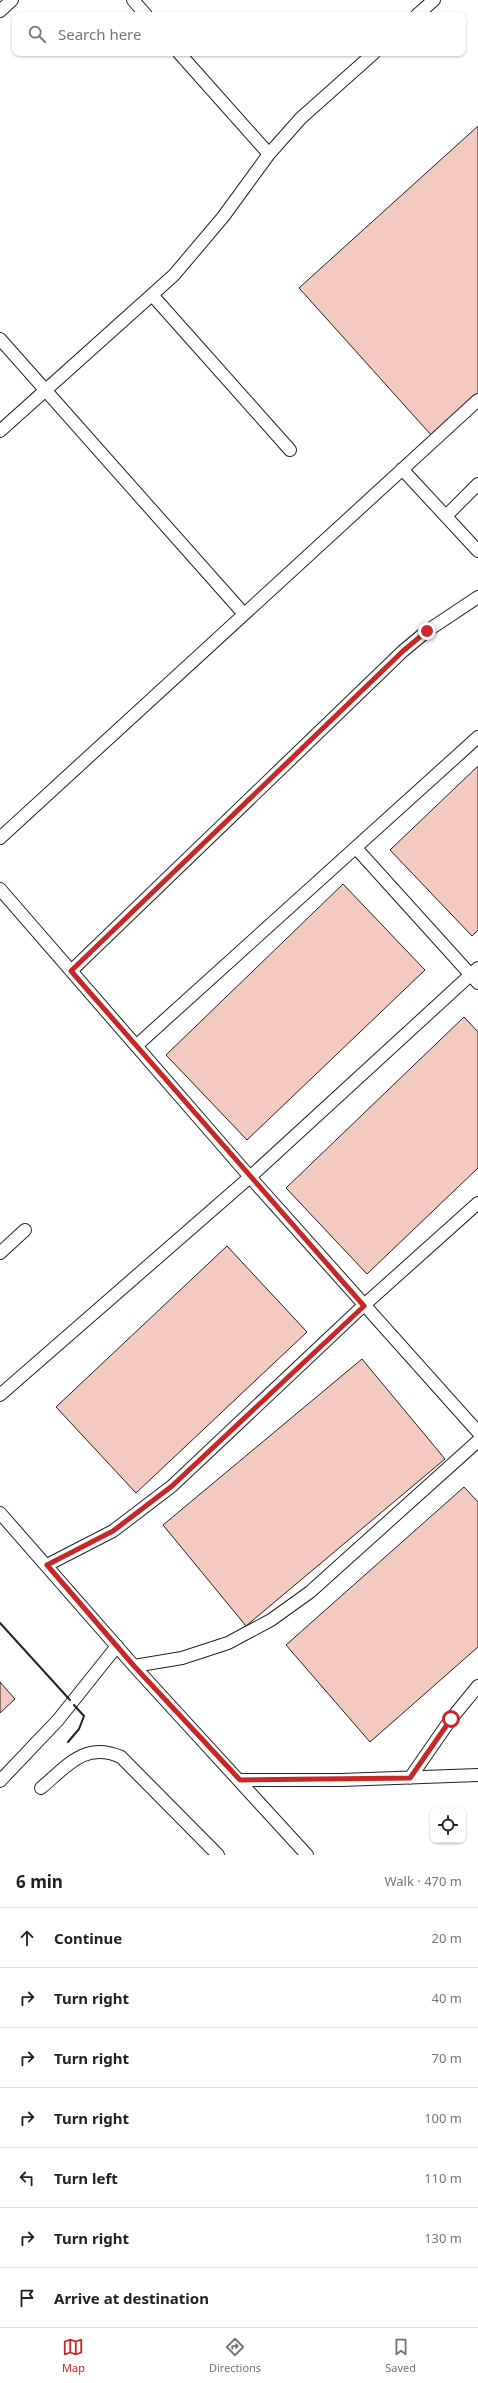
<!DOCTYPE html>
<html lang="en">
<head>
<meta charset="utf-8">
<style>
  :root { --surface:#fff; --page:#f6f6f6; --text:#222; --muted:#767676; --line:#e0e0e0; --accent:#c62828 }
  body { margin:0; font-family:"Noto Sans",sans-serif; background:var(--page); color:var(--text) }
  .controls { position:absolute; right:12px; bottom:12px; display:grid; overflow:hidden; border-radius:8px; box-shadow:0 1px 3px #0004 }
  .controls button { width:36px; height:36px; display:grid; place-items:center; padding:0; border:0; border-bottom:1px solid var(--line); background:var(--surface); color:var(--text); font:20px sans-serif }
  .stop { position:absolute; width:12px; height:12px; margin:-9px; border:3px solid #c62828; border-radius:50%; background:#fff }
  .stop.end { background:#c62828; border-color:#fff; box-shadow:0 1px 4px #0008 }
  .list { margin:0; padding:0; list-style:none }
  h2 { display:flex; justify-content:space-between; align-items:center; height:52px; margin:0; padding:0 16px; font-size:17px }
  h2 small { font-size:13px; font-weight:400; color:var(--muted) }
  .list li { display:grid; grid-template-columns:26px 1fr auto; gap:12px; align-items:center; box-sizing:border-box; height:60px; padding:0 16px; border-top:1px solid var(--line) }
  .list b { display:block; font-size:15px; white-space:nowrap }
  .list em { font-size:13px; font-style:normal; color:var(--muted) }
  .icon { flex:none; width:22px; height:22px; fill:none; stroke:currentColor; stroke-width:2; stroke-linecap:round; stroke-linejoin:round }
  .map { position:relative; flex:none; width:478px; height:1855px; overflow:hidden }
  .search { position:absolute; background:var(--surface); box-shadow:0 1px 3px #0004; left:12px; right:12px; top:12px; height:44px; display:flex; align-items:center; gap:10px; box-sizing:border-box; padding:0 14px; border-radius:8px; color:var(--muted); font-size:15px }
  .sheet { height:472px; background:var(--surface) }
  nav { display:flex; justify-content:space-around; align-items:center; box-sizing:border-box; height:56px; border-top:1px solid var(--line); background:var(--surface); font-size:11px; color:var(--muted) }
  nav a { display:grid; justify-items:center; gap:2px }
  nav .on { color:var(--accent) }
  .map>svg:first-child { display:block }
</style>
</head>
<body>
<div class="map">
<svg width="478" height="1855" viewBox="0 0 478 1855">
  <rect width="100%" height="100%" fill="#fff"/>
  <path fill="#f3c9c0" stroke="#222" d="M478 126V395L432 436 299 288Z
    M478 766V930L472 936 390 850Z
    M343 884 425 970 247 1140 166 1055Z
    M464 1017 478 1032V1168L367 1274 286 1188Z
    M227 1246 307 1332 136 1493 56 1407Z
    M362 1359 445 1459 246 1626 163 1525Z
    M464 1487 478 1502V1647L370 1742 286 1645Z
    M0 1682 15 1699 0 1713Z"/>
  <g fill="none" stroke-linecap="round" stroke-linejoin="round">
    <g stroke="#222" stroke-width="14">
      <path id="lane" d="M133 0 146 15
        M0 11 12 0
        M417 15 434 0
        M179 53 269 154
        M153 296 290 450
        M0 339 244 614
        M0 431 174 275 223 217 269 154 301 118 374 53
        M402 469 478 551
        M446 516 478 484
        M0 838 478 400
        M356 848 478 983
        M0 889 250 1177 478 1432
        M71 971 403 651 427 631 478 597
        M136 1046 478 737
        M0 1253 25 1230
        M0 1395 250 1177 478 968
        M0 1513 134 1666 307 1855
        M47 1565 113 1531 172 1486 363 1306 478 1203
        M134 1666 182 1658 228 1643 271 1620 310 1592 478 1441
        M410 1778 451 1719 478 1686
        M240 1780H341L478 1775
        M0 1781 58 1720 117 1646
        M41 1788C67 1766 85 1741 121 1757L218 1855"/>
    </g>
    <use href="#lane" stroke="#fff" stroke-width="12"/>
    <path stroke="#222" stroke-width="2" d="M0 1623 70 1700
      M68 1742 79 1729 84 1716 74 1705"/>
  </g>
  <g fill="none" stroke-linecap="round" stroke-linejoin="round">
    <path stroke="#c62828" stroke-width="5" d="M427 631 403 651 71 971 364 1306 172 1486 113 1531 47 1565 134 1666 240 1780 410 1778 451 1719"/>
  </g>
</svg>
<div class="controls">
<button><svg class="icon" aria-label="locate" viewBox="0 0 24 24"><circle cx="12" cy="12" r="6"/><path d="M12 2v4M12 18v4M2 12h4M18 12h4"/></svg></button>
</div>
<div class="stop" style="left:451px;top:1719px"></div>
<div class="stop end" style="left:427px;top:631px"></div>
<div class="search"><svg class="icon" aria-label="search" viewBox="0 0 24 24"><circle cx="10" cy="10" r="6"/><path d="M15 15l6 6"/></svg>Search here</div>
</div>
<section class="sheet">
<h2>6 min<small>Walk · 470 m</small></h2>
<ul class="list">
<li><svg class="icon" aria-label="ahead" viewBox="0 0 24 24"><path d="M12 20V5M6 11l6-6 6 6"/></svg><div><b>Continue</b></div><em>20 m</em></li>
<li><svg class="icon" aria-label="right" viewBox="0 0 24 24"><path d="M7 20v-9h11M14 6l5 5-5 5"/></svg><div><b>Turn right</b></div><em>40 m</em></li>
<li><svg class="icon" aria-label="right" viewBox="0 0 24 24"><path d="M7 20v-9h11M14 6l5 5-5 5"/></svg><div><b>Turn right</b></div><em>70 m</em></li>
<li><svg class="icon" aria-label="right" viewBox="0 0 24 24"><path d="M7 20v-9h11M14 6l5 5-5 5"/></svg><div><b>Turn right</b></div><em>100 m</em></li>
<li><svg class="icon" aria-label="left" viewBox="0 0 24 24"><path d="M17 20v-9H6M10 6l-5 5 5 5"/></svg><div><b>Turn left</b></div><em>110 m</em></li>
<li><svg class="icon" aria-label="right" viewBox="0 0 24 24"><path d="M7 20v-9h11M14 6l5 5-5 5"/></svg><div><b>Turn right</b></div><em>130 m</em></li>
<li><svg class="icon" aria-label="arrive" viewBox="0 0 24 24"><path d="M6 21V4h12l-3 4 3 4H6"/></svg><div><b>Arrive at destination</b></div></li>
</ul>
</section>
<nav>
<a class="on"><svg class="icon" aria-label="map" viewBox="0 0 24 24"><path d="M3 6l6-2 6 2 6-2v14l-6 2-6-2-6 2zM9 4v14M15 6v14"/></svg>Map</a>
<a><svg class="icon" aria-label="directions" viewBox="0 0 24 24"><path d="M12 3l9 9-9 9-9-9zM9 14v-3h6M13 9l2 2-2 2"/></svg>Directions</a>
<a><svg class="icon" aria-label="saved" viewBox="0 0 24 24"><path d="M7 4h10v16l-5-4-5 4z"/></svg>Saved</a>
</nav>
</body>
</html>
